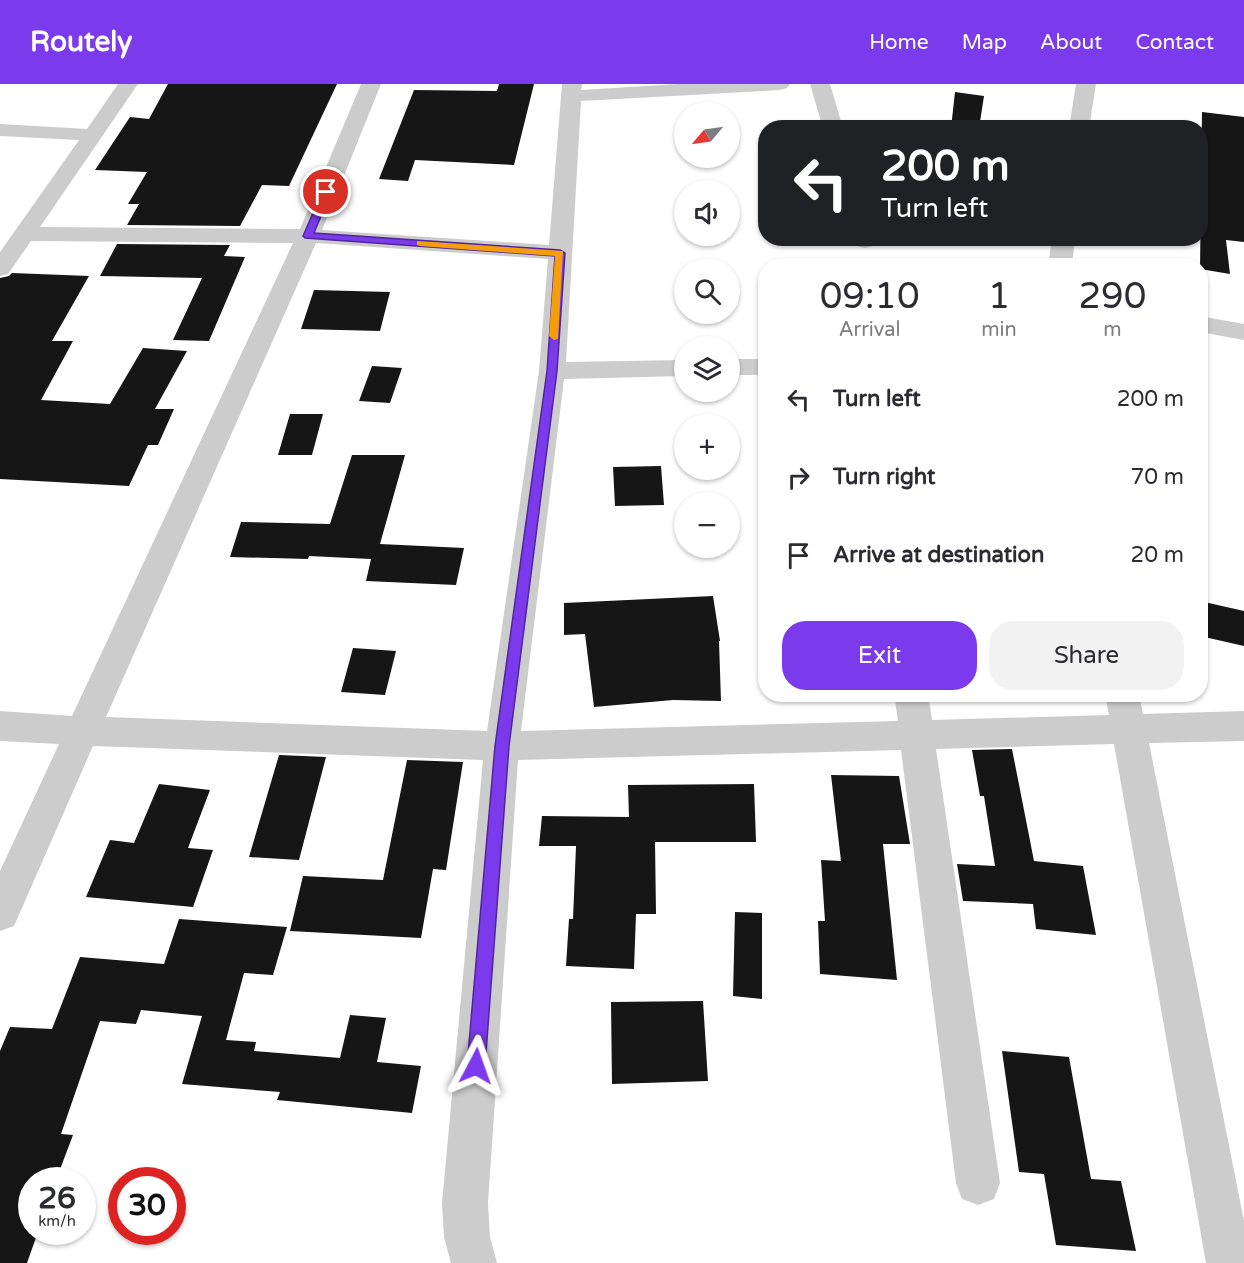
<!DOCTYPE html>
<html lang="en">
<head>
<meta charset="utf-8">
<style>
  :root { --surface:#fff; --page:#f2f2f3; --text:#2b2b33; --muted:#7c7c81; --accent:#7c3aed }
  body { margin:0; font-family:"Varela Round",sans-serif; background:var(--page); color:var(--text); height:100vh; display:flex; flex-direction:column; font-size:22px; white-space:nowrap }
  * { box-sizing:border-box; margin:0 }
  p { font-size:20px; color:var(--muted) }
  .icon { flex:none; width:33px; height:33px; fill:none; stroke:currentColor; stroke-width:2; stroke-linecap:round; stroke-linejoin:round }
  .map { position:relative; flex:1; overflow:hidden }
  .sheet { position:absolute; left:758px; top:174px; width:450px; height:444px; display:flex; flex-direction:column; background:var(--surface); border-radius:24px; box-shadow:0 2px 4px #0004 }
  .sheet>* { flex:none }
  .banner { position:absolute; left:758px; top:36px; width:450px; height:126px; border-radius:24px; box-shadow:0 2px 4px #0004; background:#202124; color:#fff; overflow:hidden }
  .needle { width:39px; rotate:241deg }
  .fabs { position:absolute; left:674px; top:18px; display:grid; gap:12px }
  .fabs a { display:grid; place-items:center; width:66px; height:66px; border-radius:50%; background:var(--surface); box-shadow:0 2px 4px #0004; font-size:30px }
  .speed { position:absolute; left:18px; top:1083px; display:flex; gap:12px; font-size:30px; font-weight:700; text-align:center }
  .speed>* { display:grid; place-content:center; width:78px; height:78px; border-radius:50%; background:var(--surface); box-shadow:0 2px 4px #0004; line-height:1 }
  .speed small { font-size:15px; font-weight:400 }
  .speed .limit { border:9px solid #d22; background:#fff; color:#111 }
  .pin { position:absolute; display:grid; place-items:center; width:51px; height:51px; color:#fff; margin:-26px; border:3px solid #fff; border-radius:50%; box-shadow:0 2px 6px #0007 }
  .me { position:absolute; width:66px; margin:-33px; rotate:4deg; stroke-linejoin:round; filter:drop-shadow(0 0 4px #0008) }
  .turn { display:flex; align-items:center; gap:21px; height:126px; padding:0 24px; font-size:27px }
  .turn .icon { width:78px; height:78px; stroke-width:2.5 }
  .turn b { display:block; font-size:42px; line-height:51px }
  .eta { display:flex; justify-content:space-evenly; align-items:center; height:102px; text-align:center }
  .eta b { font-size:36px; font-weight:600; line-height:42px }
  .primary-button { display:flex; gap:12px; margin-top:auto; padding:12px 24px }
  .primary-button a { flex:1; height:69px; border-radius:24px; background:var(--accent); color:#fff; font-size:24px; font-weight:600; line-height:69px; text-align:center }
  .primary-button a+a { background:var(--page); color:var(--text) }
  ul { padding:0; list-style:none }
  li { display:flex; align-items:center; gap:18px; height:78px; padding:0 24px }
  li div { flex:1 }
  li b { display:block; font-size:22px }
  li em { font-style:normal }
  header { display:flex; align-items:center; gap:36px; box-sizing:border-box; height:84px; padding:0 30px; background:var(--accent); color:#fff }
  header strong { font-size:28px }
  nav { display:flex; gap:33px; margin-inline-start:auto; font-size:21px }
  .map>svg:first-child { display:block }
  .building { fill:#161616 }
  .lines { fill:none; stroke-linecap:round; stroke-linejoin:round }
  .street { fill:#ccc; fill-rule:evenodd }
  .route { fill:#7c3aed; stroke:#51269a; stroke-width:1.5 }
  .slow { fill:#f59e0b }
</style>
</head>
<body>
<header>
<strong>Routely</strong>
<nav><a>Home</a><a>Map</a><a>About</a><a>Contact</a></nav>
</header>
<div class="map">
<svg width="1244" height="1179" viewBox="0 0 1244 1179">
  <rect width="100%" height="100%" fill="#fff"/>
  <!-- building -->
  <path class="building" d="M168 0H337L289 102 262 101 240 142 127 141 139 120H128L147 88 95 86 130 33 149 35Z
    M499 0H534L514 81 415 76 408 97 379 95 414 6 497 7Z
    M955 8 984 12 979 44H951Z
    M1202 28 1244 33V158L1226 156 1230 190 1200 185Z
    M117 160 230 161 224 172 245 173 209 257 173 256 202 194 100 192Z
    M12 189 89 192 52 257H73L41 316 110 320 143 264 187 267 155 325H174L158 361H148L129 402 0 395V194L9 192Z
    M314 206 390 208 380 247 301 245Z
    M372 282 402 284 390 319 359 317Z
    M290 330H323L312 371H278Z
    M352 371H405L380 460 464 464 456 501 366 497 371 475 309 472 308 475 230 473 241 438 330 440Z
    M661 382 664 421 615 422 613 383Z
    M713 512 720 557H719L721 617 673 616 594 623 585 550 564 551V519Z
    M1200 517 1244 527V562L1200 552Z
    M353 564 396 567 385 611 341 608Z
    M1012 665 1034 777 1083 782 1096 851 1036 845 1033 820 963 817 957 780 995 782 984 712H980L972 666Z
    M279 671 326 673 299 776 249 773Z
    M407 676 463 678 446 786 433 785 421 854 290 847 303 792 383 796Z
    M831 691 899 692 910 760H883L897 896 820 890 818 837H825L821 776 841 777Z
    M159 700 210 706 188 764 213 766 193 823 86 813 110 756 134 759Z
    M754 700 756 758H655L656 830H636L634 885 566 882 569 835H573L576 762H539L542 732 629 733 628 701Z
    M735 828 762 829V915L733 912Z
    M179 835 287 843 273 891 244 889 226 956 256 958 254 967 340 974 350 931 386 934 377 978 421 982 412 1029 277 1016 280 1008 182 1000 202 932 141 926 136 940 100 937 61 1050 73 1051 56 1096H32V1148H38L27 1179H0V967L10 943 52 945 80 873 164 880Z
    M703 917 708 997 612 1000 611 918Z
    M1002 967 1069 973 1091 1095 1121 1097 1136 1167 1056 1161 1044 1090 1019 1088Z"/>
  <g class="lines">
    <!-- street -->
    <path class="street" d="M118 0H138L40 143 300 145 361 0H381L322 146 549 161 562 0H582L581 6 678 0H790L787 4 780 6 581 17 566 278 684 276V292L564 295 521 647 898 637 894 610H928L932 636 1109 631 1105 610H1139L1143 630 1244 627V657L1149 659 1244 1137V1179H1206L1114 660 936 665 1000 1099 994 1115 978 1121 962 1115 956 1099 901 666 518 676 488 1119 490 1153 497 1179H451L444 1153 442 1119 483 676 93 662 14 842 0 847V787L59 660 0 657V627L72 632 293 159 31 157 8 190 0 192V168L79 56 0 52V40L87 45ZM316 159 548 175 539 287 487 647 106 633Z
      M810 0H830L843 44H823Z
      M1076 0H1096L1089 44H1069Z
      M853 154H876L877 157 873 162 865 164 857 162Z
      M1052 154H1075L1072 182H1048Z
      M1200 232 1244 240V256L1200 248Z
      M729 275H765V291H729Z"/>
  </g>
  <!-- route -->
  <path class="route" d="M323 106 331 108 314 149 560 166 565 169 557 287 509 662 485 982 482 988 476 990 470 988 467 982 495 662 547 287 555 172 305 154 303 152Z"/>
  <!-- slow -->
  <path class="slow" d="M417 157 563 167 558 255 554 256 549 252 555 172 420 162 417 161Z"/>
</svg>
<div class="fabs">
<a><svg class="needle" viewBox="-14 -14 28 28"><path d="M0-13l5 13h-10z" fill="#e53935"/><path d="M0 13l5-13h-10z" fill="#7c7c81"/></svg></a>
<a><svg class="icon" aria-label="sound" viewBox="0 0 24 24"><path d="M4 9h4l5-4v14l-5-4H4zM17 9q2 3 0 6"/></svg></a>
<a><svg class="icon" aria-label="search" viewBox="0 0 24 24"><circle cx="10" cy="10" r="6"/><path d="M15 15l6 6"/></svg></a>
<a><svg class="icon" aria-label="layers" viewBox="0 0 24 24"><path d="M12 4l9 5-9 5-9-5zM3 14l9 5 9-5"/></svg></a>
<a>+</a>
<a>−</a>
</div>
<div class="speed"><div>26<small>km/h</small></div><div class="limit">30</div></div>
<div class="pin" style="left:326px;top:108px;background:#d93025"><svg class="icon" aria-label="arrive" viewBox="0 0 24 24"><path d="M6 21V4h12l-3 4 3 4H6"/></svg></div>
<svg class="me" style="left:476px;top:982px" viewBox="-20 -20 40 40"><path d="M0-17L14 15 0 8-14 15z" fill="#7c3aed" stroke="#fff" stroke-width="4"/></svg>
<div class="banner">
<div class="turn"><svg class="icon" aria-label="left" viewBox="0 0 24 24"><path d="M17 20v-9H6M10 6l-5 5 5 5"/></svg><div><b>200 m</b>Turn left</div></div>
</div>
<section class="sheet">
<div class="eta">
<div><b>09:10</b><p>Arrival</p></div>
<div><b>1</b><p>min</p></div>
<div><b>290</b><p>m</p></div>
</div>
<ul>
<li><svg class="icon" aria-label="left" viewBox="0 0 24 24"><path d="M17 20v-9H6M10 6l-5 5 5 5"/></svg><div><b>Turn left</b></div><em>200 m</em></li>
<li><svg class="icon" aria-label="right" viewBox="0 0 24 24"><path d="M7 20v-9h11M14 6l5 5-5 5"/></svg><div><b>Turn right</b></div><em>70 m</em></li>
<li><svg class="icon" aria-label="arrive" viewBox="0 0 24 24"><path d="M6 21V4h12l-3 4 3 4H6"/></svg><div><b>Arrive at destination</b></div><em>20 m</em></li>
</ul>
<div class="primary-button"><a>Exit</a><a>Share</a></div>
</section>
</div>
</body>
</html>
